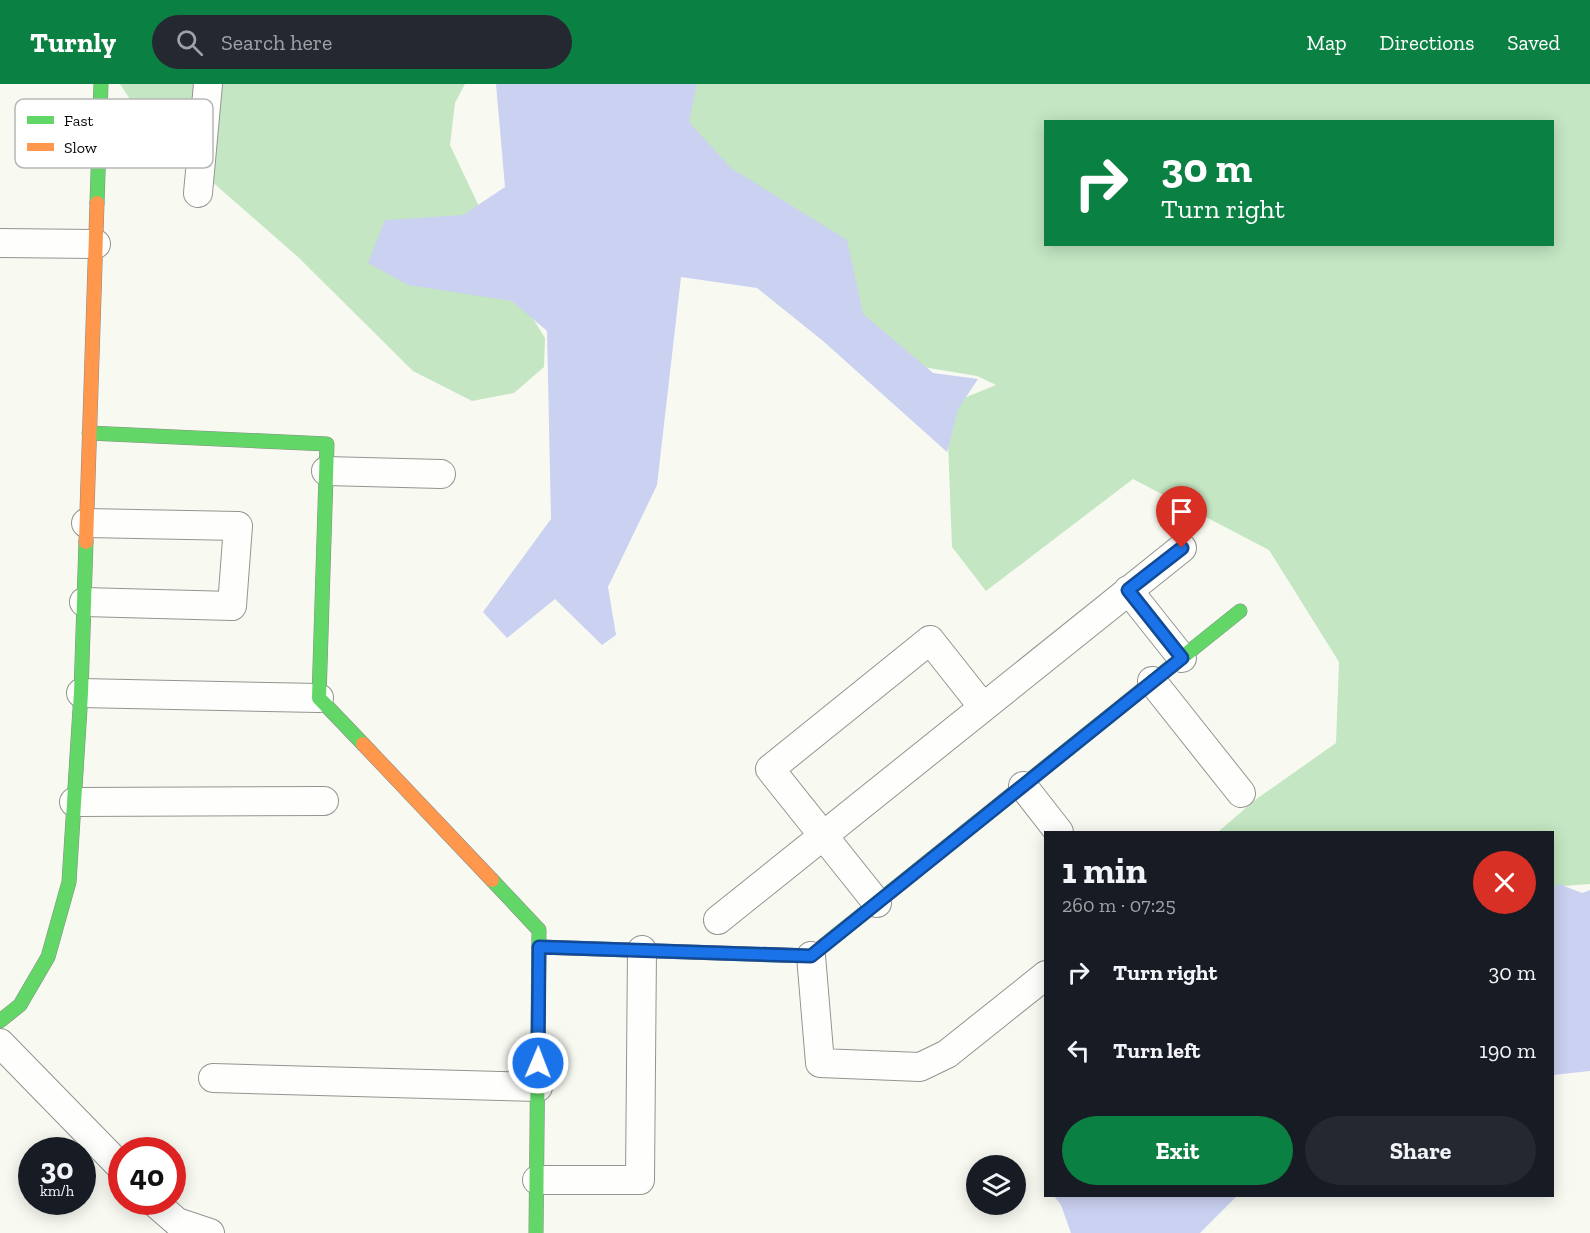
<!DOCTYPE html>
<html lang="en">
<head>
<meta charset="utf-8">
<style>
  :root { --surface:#171b24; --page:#242831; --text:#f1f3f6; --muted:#9ea1a6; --accent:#0b8043 }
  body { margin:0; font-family:"Zilla Slab",serif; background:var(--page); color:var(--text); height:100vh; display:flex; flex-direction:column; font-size:22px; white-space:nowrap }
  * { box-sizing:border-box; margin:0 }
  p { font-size:20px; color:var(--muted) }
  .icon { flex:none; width:33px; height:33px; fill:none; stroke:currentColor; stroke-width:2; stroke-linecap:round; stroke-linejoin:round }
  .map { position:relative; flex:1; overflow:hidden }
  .details { position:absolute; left:1044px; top:747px; width:510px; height:366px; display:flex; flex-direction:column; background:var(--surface); border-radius:0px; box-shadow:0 3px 15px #0003 }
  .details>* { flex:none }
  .guide { position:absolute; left:1044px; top:36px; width:510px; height:126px; border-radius:0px; box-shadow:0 3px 15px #0003; background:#0b8043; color:#fff; overflow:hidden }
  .buttons { position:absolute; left:966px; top:1071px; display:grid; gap:12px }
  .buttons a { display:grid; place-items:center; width:60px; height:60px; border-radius:50%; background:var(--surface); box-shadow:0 3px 15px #0003; font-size:30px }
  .speed { position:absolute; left:18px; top:1053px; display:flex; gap:12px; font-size:30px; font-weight:700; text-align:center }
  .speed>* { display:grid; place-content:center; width:78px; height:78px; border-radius:50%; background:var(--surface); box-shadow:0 3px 15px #0003; line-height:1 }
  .speed small { font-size:15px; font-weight:400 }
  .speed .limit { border:9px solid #d22; background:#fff; color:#111 }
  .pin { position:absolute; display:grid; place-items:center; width:51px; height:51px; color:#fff; margin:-62px -26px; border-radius:50% 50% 50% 0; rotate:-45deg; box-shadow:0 0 6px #0007 }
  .pin .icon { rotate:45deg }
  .me { position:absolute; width:66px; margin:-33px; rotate:1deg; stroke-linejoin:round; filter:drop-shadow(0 0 4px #0008) }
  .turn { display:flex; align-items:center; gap:21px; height:126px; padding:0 18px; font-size:27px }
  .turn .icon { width:78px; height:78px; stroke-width:2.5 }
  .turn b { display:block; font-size:42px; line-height:51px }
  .round { display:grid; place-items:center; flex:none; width:63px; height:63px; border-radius:32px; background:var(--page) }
  .head { display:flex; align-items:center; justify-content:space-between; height:102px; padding:0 18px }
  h1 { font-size:36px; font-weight:700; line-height:45px }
  .button { display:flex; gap:12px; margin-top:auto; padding:12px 18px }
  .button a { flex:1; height:69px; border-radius:36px; background:var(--accent); color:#fff; font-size:24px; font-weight:700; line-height:69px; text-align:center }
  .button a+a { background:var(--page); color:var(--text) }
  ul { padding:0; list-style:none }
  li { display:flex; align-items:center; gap:18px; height:78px; padding:0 18px }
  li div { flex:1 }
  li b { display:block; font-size:22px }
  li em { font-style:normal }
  header { display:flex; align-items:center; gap:36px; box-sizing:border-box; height:84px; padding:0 30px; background:var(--accent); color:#fff }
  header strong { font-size:28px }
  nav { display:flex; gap:33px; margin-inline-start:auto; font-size:21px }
  .search { width:420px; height:54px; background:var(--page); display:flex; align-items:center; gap:15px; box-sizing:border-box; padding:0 21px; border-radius:33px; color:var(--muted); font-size:22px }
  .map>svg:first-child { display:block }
  .forest { fill:#c4e6c2; fill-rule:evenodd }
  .water { fill:#cad1f1 }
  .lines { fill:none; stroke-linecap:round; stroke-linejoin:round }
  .street-casing { stroke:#939490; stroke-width:30 }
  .fast-casing { stroke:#898a87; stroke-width:15 }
  .slow-casing { stroke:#898a87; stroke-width:15 }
  .street { stroke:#fefefd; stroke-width:28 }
  .fast { stroke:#63d668; stroke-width:14 }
  .slow { stroke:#ff974d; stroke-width:14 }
  .route-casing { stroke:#114b97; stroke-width:15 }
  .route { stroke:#1a73e8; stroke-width:10 }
  .key { fill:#fff; stroke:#b6b6b6; stroke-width:1.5 }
  .key-label { font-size:16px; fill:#0d0d0d }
</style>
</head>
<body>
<header>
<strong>Turnly</strong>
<div class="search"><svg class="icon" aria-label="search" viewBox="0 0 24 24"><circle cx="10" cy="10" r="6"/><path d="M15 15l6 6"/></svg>Search here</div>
<nav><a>Map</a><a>Directions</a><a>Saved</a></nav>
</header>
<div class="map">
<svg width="1590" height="1149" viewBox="0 0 1590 1149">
  <rect width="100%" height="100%" fill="#f8faf2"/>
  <!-- forest -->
  <path class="forest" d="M120 0H465L455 19 450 61 529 228 545 254 544 283 514 309 472 317 413 287 298 173 146 40Z
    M686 0H1590V800L1563 802 1553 810 1552 748H1218L1255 716 1336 659 1339 578 1269 466 1133 395 986 507 952 463 948 359 954 318 996 301 977 292 923 283 875 249 702 63 685 30ZM1046 38H1552V160H1046Z"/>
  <!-- water -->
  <path class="water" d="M496 0H697L689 38 731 84 847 156 863 230 933 289 978 295 958 325 947 368 823 257 757 204 681 193 657 401 608 503 616 551 602 561 555 515 507 554 483 528 551 435 547 247 512 217 408 201 368 179 385 136 463 131 505 103Z
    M1559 800 1582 809 1590 806V987L1553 991 1552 805Z
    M1054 1112H1237L1200 1149H1071L1061 1121Z"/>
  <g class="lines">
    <!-- street casing -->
    <g class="street-casing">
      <path id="street" d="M198 109 208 0
        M0 159 96 160
        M326 387 441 390
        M1128 506 1182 574
        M84 518 232 522 238 442 86 439
        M1152 597 1241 709
        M81 609 319 614
        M1023 702 1059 748
        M74 718 324 717
        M877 819 770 685 930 556 983 623
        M718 836 1182 464
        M811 872 820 979 920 983 947 970 1046 891
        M0 959 122 1084
        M213 994 538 1003
        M537 1096H640L642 866
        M154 1118 177 1138 210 1149"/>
    </g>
    <!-- fast casing -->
    <g class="fast-casing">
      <path id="fast" d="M97 119 101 0
        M89 349 327 360 319 614 363 660
        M492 796 539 846 536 1149
        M824 861 1240 527
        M0 937 20 921 48 873 69 798 81 609 86 458"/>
    </g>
    <!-- slow casing -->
    <g class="slow-casing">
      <path id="slow" d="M86 458 97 119
        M363 660 492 796
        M539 863 811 872 824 861"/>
    </g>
    <!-- street -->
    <use href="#street" class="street"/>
    <!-- fast -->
    <use href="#fast" class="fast"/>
    <!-- slow -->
    <use href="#slow" class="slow"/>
  </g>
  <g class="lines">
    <!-- route casing -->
    <g class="route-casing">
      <path id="route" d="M538 979 539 863 811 872 1182 574 1128 506 1182 464"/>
    </g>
    <!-- route -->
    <use href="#route" class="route"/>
  </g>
  <!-- legend -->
  <rect x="15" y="15" width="198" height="69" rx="9" class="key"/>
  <rect x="27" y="32" width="27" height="8" fill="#63d668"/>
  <rect x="27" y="59" width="27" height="8" fill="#ff974d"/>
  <g class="key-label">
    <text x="64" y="42">Fast</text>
    <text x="64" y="69">Slow</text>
  </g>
</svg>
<div class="buttons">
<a><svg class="icon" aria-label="layers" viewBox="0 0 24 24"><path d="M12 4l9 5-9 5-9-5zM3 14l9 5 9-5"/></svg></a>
</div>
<div class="speed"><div>30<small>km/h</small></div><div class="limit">40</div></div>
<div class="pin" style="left:1182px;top:464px;background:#d93025"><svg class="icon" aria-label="arrive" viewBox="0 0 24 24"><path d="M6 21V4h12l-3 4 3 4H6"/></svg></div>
<svg class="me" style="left:538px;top:979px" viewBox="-20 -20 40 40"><circle r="17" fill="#1a73e8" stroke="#fff" stroke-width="3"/><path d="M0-11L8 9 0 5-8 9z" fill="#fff"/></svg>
<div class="guide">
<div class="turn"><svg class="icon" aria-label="right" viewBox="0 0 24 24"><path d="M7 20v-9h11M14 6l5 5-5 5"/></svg><div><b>30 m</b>Turn right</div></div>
</div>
<section class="details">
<div class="head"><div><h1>1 min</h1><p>260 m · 07:25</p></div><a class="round" style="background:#d93025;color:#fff"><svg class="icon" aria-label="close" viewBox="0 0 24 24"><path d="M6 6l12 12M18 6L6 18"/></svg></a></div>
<ul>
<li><svg class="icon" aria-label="right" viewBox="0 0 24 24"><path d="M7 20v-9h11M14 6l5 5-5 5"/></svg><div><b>Turn right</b></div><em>30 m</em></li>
<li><svg class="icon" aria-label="left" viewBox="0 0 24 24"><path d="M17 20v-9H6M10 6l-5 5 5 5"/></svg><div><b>Turn left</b></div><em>190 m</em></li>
</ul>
<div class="button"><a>Exit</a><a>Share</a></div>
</section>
</div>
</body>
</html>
